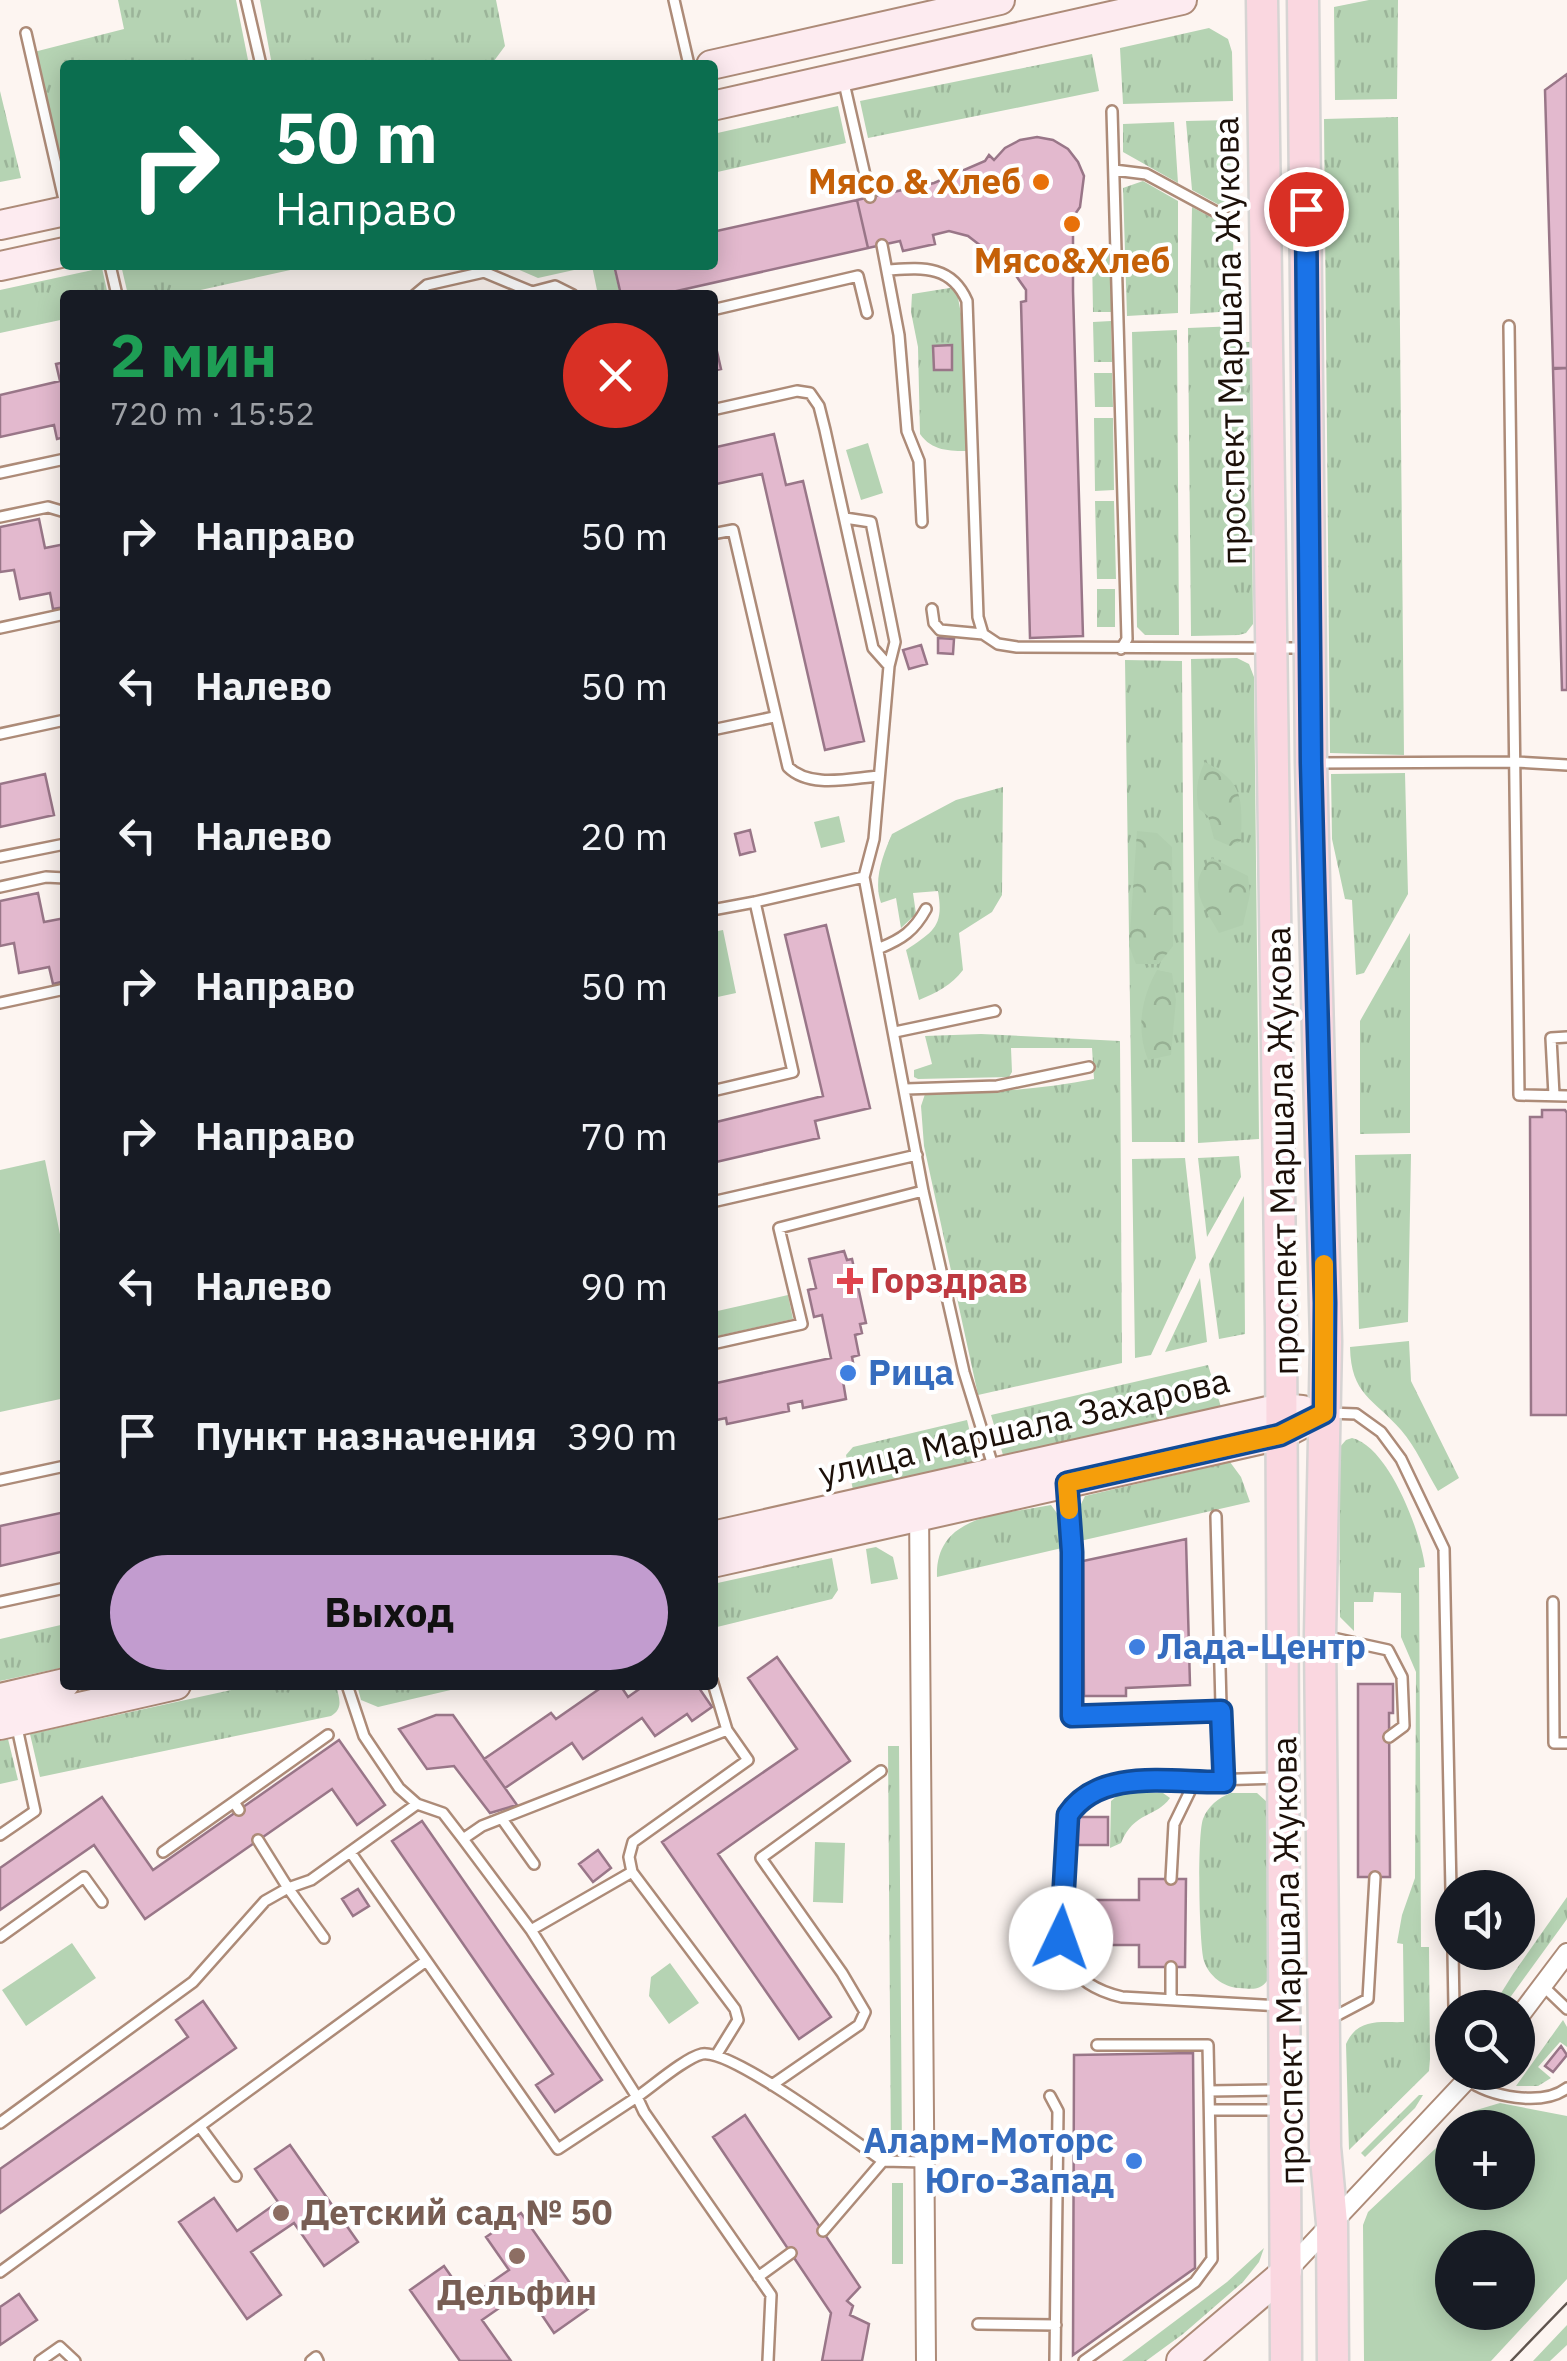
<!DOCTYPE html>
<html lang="ru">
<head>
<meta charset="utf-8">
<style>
  :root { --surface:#171b24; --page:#20242c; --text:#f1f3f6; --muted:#9ea1a6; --accent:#c29ccf }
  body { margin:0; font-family:"IBM Plex Sans",sans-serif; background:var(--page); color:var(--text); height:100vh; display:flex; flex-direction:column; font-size:38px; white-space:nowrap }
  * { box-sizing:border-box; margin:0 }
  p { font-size:32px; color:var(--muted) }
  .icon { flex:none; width:55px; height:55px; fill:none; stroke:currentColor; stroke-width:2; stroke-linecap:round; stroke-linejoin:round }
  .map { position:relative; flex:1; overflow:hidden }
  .drawer { position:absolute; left:60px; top:290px; width:658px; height:1400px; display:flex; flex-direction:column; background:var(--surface); border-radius:10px; box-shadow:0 5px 25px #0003 }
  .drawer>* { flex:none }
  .guide { position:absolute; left:60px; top:60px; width:658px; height:210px; border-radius:10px; box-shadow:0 5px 25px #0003; background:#0b6e4f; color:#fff; overflow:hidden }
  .tools { position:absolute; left:1435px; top:1870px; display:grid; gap:20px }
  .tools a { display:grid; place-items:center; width:100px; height:100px; border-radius:50%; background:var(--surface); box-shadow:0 5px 25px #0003; font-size:50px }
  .pin { position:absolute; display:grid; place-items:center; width:85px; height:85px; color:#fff; margin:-42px; border:5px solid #fff; border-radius:50%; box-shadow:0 2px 10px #0007 }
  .me { position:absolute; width:110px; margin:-55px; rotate:3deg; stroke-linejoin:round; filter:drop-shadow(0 0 8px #0008) }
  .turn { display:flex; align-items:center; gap:35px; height:210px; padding:0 50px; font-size:45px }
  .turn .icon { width:130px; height:130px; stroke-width:2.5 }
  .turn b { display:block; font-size:70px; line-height:85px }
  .round { display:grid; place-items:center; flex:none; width:105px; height:105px; border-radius:52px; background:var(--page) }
  .headline { display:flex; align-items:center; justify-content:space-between; height:170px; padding:0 50px }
  h1 { font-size:60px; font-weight:700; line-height:75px; color:#1e9e55 }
  .cta { display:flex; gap:20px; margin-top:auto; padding:20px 50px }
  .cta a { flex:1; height:115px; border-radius:60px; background:var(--accent); color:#111; font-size:40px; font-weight:700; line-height:115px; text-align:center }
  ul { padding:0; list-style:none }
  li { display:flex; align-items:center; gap:30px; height:150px; padding:0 50px }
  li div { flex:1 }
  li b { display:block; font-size:38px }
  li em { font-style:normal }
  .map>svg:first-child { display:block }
  .grass { fill:url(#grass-tufts) }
  .forest { fill:url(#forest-crowns) }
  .park { fill:#b5d3b3; fill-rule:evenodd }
  .building { fill:#e3b9ce; stroke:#997688; stroke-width:2.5 }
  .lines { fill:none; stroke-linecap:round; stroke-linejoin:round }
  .lane-casing { stroke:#ad8b78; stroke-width:14 }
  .street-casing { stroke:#ad8b78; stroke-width:22 }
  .secondary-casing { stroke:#ad8b78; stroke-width:32 }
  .primary-casing { stroke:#d6d4d3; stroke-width:35 }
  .lane { stroke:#fff; stroke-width:9 }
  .street { stroke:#fff; stroke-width:18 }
  .secondary { stroke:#fdebf0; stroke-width:28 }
  .primary { stroke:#fad7e0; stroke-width:30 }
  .tram { stroke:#60554f; stroke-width:2.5 }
  .route-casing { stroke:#114b97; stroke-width:25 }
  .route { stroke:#1a73e8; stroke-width:18 }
  .slow { stroke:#f59e0b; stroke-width:18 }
  .food-dot { fill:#e8710a; stroke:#fff; stroke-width:4 }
  .health-dot { fill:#e0444e; stroke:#fff; stroke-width:4 }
  .shop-dot { fill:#3f7fe0; stroke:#fff; stroke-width:4 }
  .education-dot { fill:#8d6e63; stroke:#fff; stroke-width:4 }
  .labels { text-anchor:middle; stroke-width:8; stroke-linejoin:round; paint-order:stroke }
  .food-label { font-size:35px; font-weight:bold; fill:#c56008; stroke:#fff; text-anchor:end }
  .street-label { font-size:35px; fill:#1c1009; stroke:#fff }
  .health-label { font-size:35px; font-weight:bold; fill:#be3a42; stroke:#fff; text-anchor:start }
  .shop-label { font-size:35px; font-weight:bold; fill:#366cbe; stroke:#fff; text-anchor:start }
  .education-label { font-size:35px; font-weight:bold; fill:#785e54; stroke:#fff; text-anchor:start }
</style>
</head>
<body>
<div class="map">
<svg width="1567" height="2361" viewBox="0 0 1567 2361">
  <defs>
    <pattern id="grass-tufts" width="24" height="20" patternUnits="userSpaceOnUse" patternTransform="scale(2.5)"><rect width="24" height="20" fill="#b5d3b3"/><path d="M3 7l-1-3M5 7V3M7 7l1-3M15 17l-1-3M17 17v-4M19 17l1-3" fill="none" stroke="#9bb499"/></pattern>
    <pattern id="forest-crowns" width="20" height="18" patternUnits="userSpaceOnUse" patternTransform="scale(2.5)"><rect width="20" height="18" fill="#b0ceae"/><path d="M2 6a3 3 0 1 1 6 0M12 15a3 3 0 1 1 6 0" fill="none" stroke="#97b094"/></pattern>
  </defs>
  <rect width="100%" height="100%" fill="#fdf5f1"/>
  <!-- grass -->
  <path class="grass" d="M118 0H236L249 65H65V158L53 156 30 53 124 29Z
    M260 0H496L505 46 491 65H272Z
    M1369 0H1398L1397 99 1335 100 1334 7Z
    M1209 28 1228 39 1232 52 1233 101 1123 104 1120 48Z
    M1092 54 1099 91 868 138 860 101Z
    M0 91 21 178 0 182Z
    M838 106 846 143 713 173V134Z
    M1398 117 1404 755 1330 753 1324 119Z
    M1231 120 1230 211 1192 190 1186 121Z
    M1174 122 1178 183 1123 152V124Z
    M1143 181 1178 201V313L1127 316 1123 188Z
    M1192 207 1233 229 1234 311 1190 314Z
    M1110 254 1112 312H1093L1092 255Z
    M121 265H313L178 295H128Z
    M508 265H613L620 295H598L592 266 538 278Z
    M102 268 108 295H65V319L0 333V290Z
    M956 287 967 346 969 451C949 451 932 451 920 434L918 347 911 312 912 294Z
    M1111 321 1112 362H1094L1093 322Z
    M1238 326 1239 342H1250L1253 624 1246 633 1239 635 1191 636 1188 328Z
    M1177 330 1179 635H1145L1137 627 1132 332Z
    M1094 373H1112L1113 407H1095Z
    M1113 418 1114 490 1095 491 1094 418Z
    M1095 501H1114L1116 579H1097Z
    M1097 589H1115V627H1097Z
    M1237 658 1249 664 1254 677 1259 1139 1198 1143 1191 659Z
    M1125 660 1182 661 1185 1142H1132Z
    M1405 773 1408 894 1364 973 1356 975 1352 900 1345 899 1332 839 1331 774Z
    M1003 787 1002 895 992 912 959 933 963 970C952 985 936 993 919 1000L906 950C934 931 944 926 938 891L913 893 916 914 901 928 896 898 881 903C873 880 883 855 892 834L956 800Z
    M1410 933V1133L1360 1134V1021Z
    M981 1034 1120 1041 1122 1363 978 1395 924 1146 921 1106 925 1094C982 1093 1038 1090 1094 1079L1092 1048H1011L1012 1072 1009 1077 918 1079 914 1077V1070L932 1064 925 1036Z
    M1411 1154 1408 1322 1359 1329 1355 1155Z
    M1239 1156 1241 1177 1207 1237 1198 1158Z
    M1185 1158 1196 1258 1151 1355 1135 1358 1132 1159Z
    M1244 1196 1245 1334 1219 1339 1209 1264Z
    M1200 1278 1207 1342 1165 1352Z
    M1409 1341 1411 1381 1459 1478 1438 1491C1426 1471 1416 1447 1401 1430 1373 1398 1351 1395 1350 1347Z
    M1208 1365 1221 1407 1003 1455 991 1415Z
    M967 1420 977 1462 853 1490 846 1455 853 1447Z
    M1352 1438C1389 1447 1421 1532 1425 1567L1419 1568 1421 1947H1429L1430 2059 1429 2071 1349 2150 1346 2044C1358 2017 1381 2023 1404 2022L1403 1944 1397 1943 1402 1915 1415 1878 1416 1672 1401 1637V1593L1374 1592 1373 1602H1354V1631L1340 1617 1339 1448 1346 1440Z
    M1230 1462 1241 1477 1250 1502 1080 1541 1078 1510 1085 1496Z
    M1051 1505 1059 1516 1062 1548 937 1577C935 1513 1003 1515 1051 1505Z
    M876 1547 893 1557 898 1579 871 1584 866 1549Z
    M832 1558 838 1590 832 1599 713 1628V1584Z
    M65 1624V1667L0 1681V1639Z
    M254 1685H336C339 1698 344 1708 331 1716L40 1777 30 1734Z
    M357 1685H472L378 1707 361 1700Z
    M8 1739 18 1780 0 1784V1741Z
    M888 1746H899L902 2155H891Z
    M1122 1792 1163 1793 1170 1798C1156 1818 1134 1811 1121 1843L1110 1848 1111 1801Z
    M1231 1793H1257L1267 1802V1981C1259 1991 1252 1989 1239 1988 1223 1987 1209 1976 1204 1961 1199 1945 1197 1835 1203 1819 1208 1806 1218 1798 1231 1793Z
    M1567 1897V1919L1509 1999 1498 2005V1998L1513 1974Z
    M1563 2020 1567 2027V2047L1560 2042 1538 2067 1551 2078 1538 2086H1516Z
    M1419 2095H1423L1415 2108 1365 2157 1361 2153Z
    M892 2183H903V2264H892Z
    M1264 2248 1259 2262 1243 2282 1183 2334 1146 2361H1122L1227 2282Z
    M1567 2325V2345L1550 2361H1533Z"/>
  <!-- forest -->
  <path class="forest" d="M1205 762C1245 783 1242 800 1241 841L1230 846 1214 839 1208 816 1199 809C1195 792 1197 778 1205 762Z
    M1137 831 1157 833 1172 847 1173 946 1159 964H1136L1129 946Z
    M1212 858 1248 876 1250 894 1243 925 1219 933C1204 906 1184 885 1212 858Z
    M1157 970 1172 973 1176 1000 1171 1055 1148 1060C1136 1030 1141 998 1157 970Z"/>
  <!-- park -->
  <path class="park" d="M868 443 883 493 861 500 846 450Z
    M839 816 845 842 821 848 814 822Z
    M723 930 736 993 713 998V932Z
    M45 1160 65 1259V1398L0 1412V1170Z
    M788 1295 793 1319 713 1337V1312Z
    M815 1842 845 1843 843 1903 813 1902Z
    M72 1943 96 1978 26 2026 2 1990Z
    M670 1963 699 2003 669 2024 649 1996 651 1977Z
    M1500 2103 1567 2116V2279L1491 2361H1364L1363 2225 1368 2212 1452 2133V2192H1518V2128L1458 2127 1473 2111ZM1452 2248H1518V2312H1452Z"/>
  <!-- building -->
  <path class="building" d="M1567 74V368H1553L1545 90Z
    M1037 137 1053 140 1068 149 1078 162 1084 176 1080 207 1071 220 1076 224 1073 228V291L1083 636 1030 638 1021 302 1026 301V290L1012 270 968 236 949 231 933 235 935 244 903 251 900 241 868 248 857 200 934 183 985 161 989 155 994 160 1005 148 1020 140Z
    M857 200 868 248 659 295H621L614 265H712V232Z
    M952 345V370H934L933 346Z
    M716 347 721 369 712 371V348Z
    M65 362V437L57 439 54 425 0 437V395L60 381 56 364Z
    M1567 368V690H1562L1553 369Z
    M774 434 786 485 803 481 864 741 825 750 762 474 712 485V448Z
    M39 519 45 548 65 544V607L53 609 50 593 20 599 14 570 0 572V527Z
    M938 638 954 639 953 654 938 653Z
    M921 645 927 664 909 669 903 650Z
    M45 774 54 815 0 827V784Z
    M750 830 755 851 740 855 735 834Z
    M38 893 44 922 65 918V981L53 984 49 967 19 973 14 943 0 946V901Z
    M826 925 870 1108 815 1121 819 1138 712 1163V1123L823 1096 785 935Z
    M1542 1110H1565L1567 1113V1415H1531L1530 1117H1542Z
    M844 1251 847 1260 852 1259 866 1323 860 1324 862 1333 855 1335 859 1355 852 1357 856 1378 843 1381 846 1399 803 1408 802 1401 788 1404 789 1411 727 1424 726 1418 712 1421V1384L831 1358 822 1315 814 1317 808 1290 816 1288 809 1259Z
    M65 1512V1551L0 1566V1526Z
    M1186 1539 1190 1685 1126 1688V1696H1084L1083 1561Z
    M777 1657 850 1761 718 1854 831 2017 799 2039 662 1842 797 1749 748 1678Z
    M1358 1684H1393V1713H1389L1390 1877H1358Z
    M605 1685H620L628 1697 645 1685H697L712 1707 692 1721 687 1714 655 1736 642 1718 583 1759 572 1743 505 1788 484 1759 551 1713 556 1719Z
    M436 1715H453L517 1805 490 1813 454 1766 427 1769 399 1729Z
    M339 1740 385 1805 357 1825 332 1789 145 1919 94 1845 0 1910V1868L102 1797 153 1870Z
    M1078 1817H1108V1845H1078Z
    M422 1821 602 2080 555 2112 536 2085 553 2074 392 1841Z
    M598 1850 611 1868 593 1882 579 1864Z
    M1139 1879H1186L1185 1967H1139V1945H1095L1096 1900H1139Z
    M358 1889 369 1906 353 1916 342 1899Z
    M203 2001 236 2048 0 2213V2169L188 2037 176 2020Z
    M1561 2046 1567 2055 1553 2072 1545 2066Z
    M1193 2053 1195 2268 1073 2355 1074 2055Z
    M745 2115 860 2287 847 2301 853 2306 850 2315 869 2324 862 2361H822L831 2313 713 2137Z
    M290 2145 358 2242 324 2266 294 2223 251 2252 281 2295 247 2319 179 2222 214 2198 237 2231 278 2202 255 2169Z
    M521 2213 588 2309 554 2333 525 2290 482 2320 511 2361H460L410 2290 444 2266 467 2299 509 2270 486 2237Z
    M19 2294 37 2320 0 2345V2307Z"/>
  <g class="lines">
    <!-- lane casing -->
    <g class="lane-casing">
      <path id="lane" d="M246 0 261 65
        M674 0 689 65
        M26 33 65 204
        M844 83 870 197
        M1112 111 1127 639 1121 649
        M1114 170 1146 174 1231 220
        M882 245 899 335 907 431 919 461 922 522
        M110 265 117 295
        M478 265 484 272 532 292V295
        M887 270C921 268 951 264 967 301L978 617 983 634 998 644 1017 647 1302 648
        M532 292 555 286 573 295
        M415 295 427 285 484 272
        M712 310 858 276 867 313
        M1509 326 1519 1095 1567 1096
        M712 410 797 391 810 393 819 406 825 430 873 648 889 666 874 839 864 877 923 1191 964 1372 994 1469
        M0 473 65 459
        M0 517 48 507 65 512
        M845 518 871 522 895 642 889 666
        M712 534 733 530 788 767C810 789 851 778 879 776
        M932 609 934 623 940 630 983 634
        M0 628 65 614
        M712 730 774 717
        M0 734 65 720
        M1318 763 1516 762 1567 765
        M0 857 65 844
        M0 887 46 877 65 878
        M712 910 755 902
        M880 948C902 939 914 931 926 909
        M0 1003 65 989
        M895 1032 995 1011
        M906 1089 997 1086 1089 1067
        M712 1091 793 1072 755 902 864 877
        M1554 1095 1551 1038 1567 1037
        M712 1202 917 1155
        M712 1344 802 1324 779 1228 923 1191
        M1329 1413 1356 1414 1381 1432 1401 1459 1444 1549 1452 1940
        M0 1480 65 1466
        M1067 1485 1072 1552V1715L1221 1711
        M1216 1516 1223 1781
        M0 1602 65 1588
        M1553 1602 1554 1743H1567
        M1324 1636 1388 1650 1402 1677 1404 1726 1389 1737
        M347 1685 364 1736 399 1788 417 1804 443 1813 463 1839 531 1930 637 2097C653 2086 685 2058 702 2054 731 2048 854 2141 883 2161
        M1276 1778 1117 1783C1094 1789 1081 1796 1067 1815 1066 1842 1065 1868 1063 1895 1060 1948 1062 1983 1122 1997L1281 2006
        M234 1802 328 1735
        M502 1819 534 1864
        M0 1835 35 1811 16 1723
        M463 1839 482 1826 727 1730 712 1680
        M163 1852 234 1802 239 1810
        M351 1853 558 2149 637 2097 644 2112 771 2295 768 2361
        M1171 1879 1174 1824 1194 1783
        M531 1930 632 1872
        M0 1937 84 1877 102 1902
        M324 1938 288 1888 311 1880 417 1804
        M1453 1952 1454 2008
        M1543 1986 1567 2009
        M1171 1999V1967
        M1330 2019 1368 1999 1375 1877
        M1097 2045H1208L1209 2091 1279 2090
        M717 2054 738 2020 735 2009 632 1872 629 1857 633 1842 748 1760 727 1730
        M1466 2079C1490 2097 1542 2107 1567 2088
        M772 2085 859 2025 865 2012 842 1973 761 1858 881 1771
        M1050 2096 1058 2111 1055 2361
        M1210 2110H1282
        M0 2123 193 1982 265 1901 288 1888 258 1840
        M200 2127 236 2176
        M823 2231 883 2161 925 2162
        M0 2272 426 1961
        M758 2277 791 2253
        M978 2324 1056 2325
        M40 2361 60 2347 75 2361
        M311 2361 316 2357 318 2361
        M1084 2361 1195 2282 1212 2259 1209 2091"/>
    </g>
    <!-- street casing -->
    <g class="street-casing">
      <path id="street" d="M919 1507 926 2361
        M1518 2018 1567 1953
        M1287 2271 1474 2072"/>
    </g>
    <!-- secondary casing -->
    <g class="secondary-casing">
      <path id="secondary" d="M711 65 1000 0
        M712 106 1182 0
        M0 225 65 211
        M0 266 65 252
        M712 1536 1281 1408 1302 1410
        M712 1563 1281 1435 1323 1413
        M0 1698 65 1683
        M0 1725 176 1685
        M1181 2361 1287 2271"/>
    </g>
    <!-- primary casing -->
    <g class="primary-casing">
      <path id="primary" d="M1262 0 1281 1326 1286 2361
        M1303 0 1311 763 1326 1342 1320 1635 1325 2147 1332 2223 1333 2361"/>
    </g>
    <!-- lane -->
    <use href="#lane" class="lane"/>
    <!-- street -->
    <use href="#street" class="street"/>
    <!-- secondary -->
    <use href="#secondary" class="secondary"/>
    <!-- primary -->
    <use href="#primary" class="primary"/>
    <!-- tram -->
    <path class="tram" d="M1511 2361 1567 2303"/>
  </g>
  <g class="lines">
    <!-- route casing -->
    <g class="route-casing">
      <path id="route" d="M1061 1938 1068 1815C1100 1767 1172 1783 1224 1782L1221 1711 1072 1716V1552L1067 1483 1280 1435 1324 1413 1325 1303 1311 763 1306 209"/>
    </g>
    <!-- route -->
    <use href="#route" class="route"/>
    <!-- slow -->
    <path class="slow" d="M1069 1510 1067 1483 1280 1435 1324 1413V1264"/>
  </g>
  <!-- markers -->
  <g class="food-dot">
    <circle cx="1041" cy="182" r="10"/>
    <circle cx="1072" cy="224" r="10"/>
  </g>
  <path class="health-dot" d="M845 1266h10v10h10v10h-10v10h-10v-10h-10v-10h10z"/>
  <g class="shop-dot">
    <circle cx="848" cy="1373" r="10"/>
    <circle cx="1137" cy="1647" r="10"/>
    <circle cx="1134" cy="2161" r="10"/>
  </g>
  <g class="education-dot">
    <circle cx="281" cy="2213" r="10"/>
    <circle cx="517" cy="2256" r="10"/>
  </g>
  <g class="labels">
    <!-- food labels -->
    <g class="food-label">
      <text x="1021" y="194">Мясо &amp; Хлеб</text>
      <text x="1072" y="273" text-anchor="middle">Мясо&amp;Хлеб</text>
    </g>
    <!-- street labels -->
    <g class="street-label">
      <text transform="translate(1230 341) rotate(-91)" y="12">проспект Маршала Жукова</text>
      <text transform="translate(1282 1151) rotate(-91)" y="12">проспект Маршала Жукова</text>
      <text transform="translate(1024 1427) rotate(-13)" y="12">улица Маршала Захарова</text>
      <text transform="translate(1288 1961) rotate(-91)" y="12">проспект Маршала Жукова</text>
    </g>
    <!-- health labels -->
    <g class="health-label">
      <text x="870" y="1293">Горздрав</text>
    </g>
    <!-- shop labels -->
    <g class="shop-label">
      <text x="868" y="1385">Рица</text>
      <text x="1157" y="1659">Лада-Центр</text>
      <text x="1114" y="2153" text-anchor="end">Аларм-Моторс<tspan x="1114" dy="40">Юго-Запад</tspan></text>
    </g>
    <!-- education labels -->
    <g class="education-label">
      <text x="301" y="2225">Детский сад № 50</text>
      <text x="517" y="2305" text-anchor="middle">Дельфин</text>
    </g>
  </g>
</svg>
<div class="tools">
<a><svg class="icon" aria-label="sound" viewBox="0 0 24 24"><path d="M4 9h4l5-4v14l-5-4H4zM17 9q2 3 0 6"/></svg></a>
<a><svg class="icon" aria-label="search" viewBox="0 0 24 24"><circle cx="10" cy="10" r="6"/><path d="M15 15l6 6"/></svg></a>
<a>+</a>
<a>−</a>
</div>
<div class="pin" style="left:1306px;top:209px;background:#d93025"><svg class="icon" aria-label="arrive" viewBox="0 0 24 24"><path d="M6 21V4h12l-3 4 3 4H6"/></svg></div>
<svg class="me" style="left:1061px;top:1938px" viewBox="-20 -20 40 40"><circle r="19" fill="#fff"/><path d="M0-13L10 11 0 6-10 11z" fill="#1a73e8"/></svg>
<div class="guide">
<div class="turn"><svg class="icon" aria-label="right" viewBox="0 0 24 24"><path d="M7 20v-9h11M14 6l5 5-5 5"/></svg><div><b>50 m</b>Направо</div></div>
</div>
<section class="drawer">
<div class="headline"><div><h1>2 мин</h1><p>720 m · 15:52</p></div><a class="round" style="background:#d93025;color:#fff"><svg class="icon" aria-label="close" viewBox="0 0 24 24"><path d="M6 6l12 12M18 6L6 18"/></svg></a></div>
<ul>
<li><svg class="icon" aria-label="right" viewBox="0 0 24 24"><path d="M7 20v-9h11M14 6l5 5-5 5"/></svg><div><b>Направо</b></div><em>50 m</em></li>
<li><svg class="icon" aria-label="left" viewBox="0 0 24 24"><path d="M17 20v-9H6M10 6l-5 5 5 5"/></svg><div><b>Налево</b></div><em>50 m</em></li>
<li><svg class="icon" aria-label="left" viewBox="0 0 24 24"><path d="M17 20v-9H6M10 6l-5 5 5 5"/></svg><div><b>Налево</b></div><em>20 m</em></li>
<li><svg class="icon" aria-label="right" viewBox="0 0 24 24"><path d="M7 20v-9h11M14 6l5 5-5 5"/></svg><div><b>Направо</b></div><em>50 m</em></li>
<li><svg class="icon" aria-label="right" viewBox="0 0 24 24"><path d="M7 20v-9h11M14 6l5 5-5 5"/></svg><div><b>Направо</b></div><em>70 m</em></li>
<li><svg class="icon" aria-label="left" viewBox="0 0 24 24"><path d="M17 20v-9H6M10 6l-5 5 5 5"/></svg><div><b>Налево</b></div><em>90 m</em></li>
<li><svg class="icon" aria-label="arrive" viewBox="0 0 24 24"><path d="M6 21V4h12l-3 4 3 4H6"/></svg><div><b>Пункт назначения</b></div><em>390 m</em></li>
</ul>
<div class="cta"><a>Выход</a></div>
</section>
</div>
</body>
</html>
